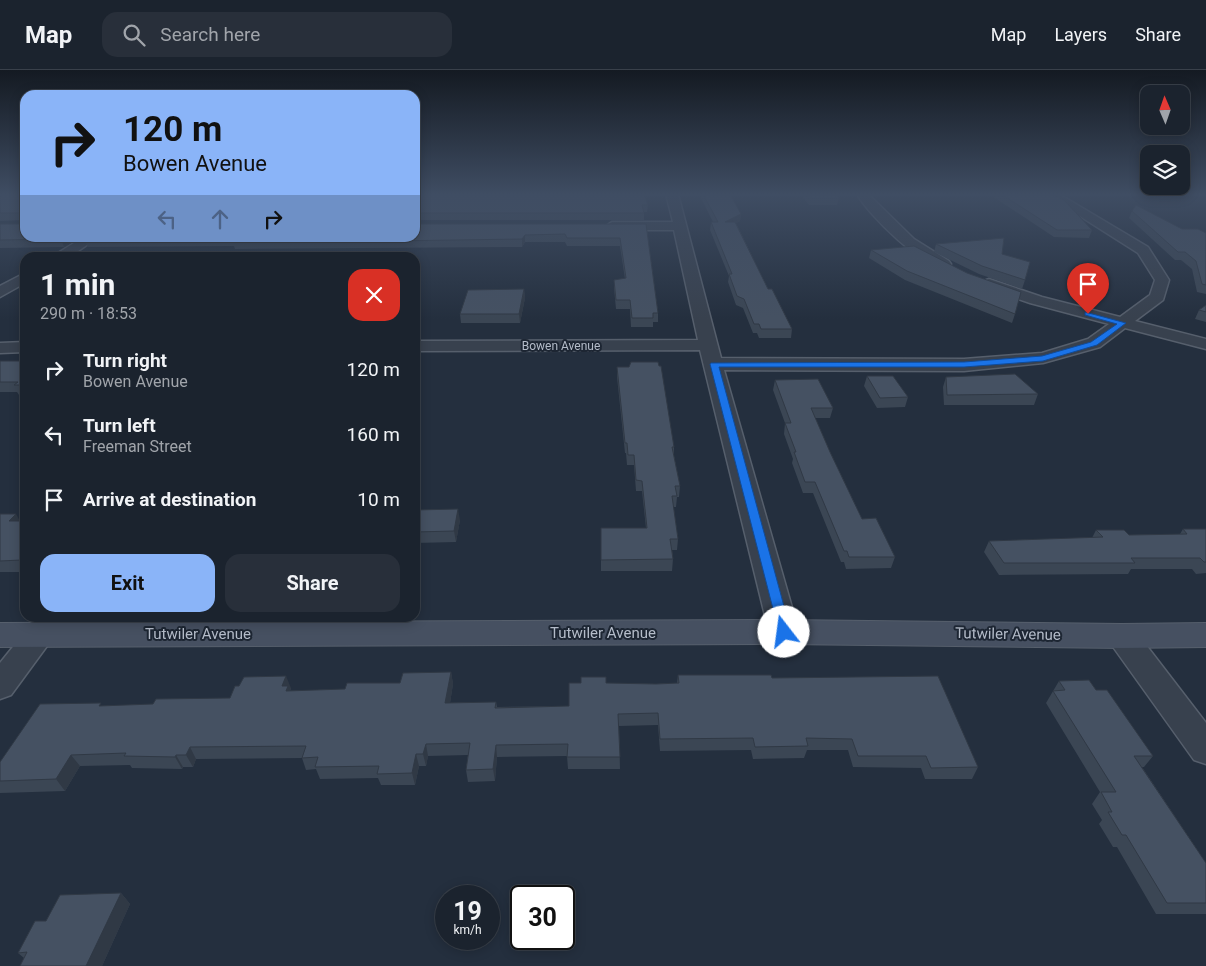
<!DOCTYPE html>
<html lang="en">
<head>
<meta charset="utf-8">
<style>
  :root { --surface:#1b232e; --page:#282f3a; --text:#f1f3f6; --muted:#a0a4aa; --line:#39404a; --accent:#8ab4f8 }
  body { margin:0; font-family:Roboto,sans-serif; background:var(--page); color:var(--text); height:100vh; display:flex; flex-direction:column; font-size:19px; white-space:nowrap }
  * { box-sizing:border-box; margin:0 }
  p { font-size:16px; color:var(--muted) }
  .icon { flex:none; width:28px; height:28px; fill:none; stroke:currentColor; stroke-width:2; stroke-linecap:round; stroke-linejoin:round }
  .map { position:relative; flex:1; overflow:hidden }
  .sheet { position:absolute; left:20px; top:182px; width:400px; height:370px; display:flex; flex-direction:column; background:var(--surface); border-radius:15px; box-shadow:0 2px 12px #0003,0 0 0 1px var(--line) }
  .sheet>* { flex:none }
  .hud { position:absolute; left:20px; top:20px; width:400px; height:152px; border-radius:15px; box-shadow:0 2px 12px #0003,0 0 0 1px var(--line); background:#8ab4f8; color:#111; overflow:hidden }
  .needle { width:32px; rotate:358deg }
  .controls { position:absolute; left:1140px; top:15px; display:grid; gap:10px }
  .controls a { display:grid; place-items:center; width:50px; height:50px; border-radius:10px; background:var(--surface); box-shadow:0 2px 12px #0003,0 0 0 1px var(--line); font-size:25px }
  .speed { position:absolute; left:435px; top:815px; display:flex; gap:10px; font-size:25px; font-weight:700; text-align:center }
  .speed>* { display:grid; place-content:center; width:65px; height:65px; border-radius:50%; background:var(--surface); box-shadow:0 2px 12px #0003,0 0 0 1px var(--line); line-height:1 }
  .speed small { font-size:12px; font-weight:400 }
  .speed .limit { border:2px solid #111; border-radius:8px; background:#fff; color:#111 }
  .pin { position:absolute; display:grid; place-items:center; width:42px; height:42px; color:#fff; margin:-51px -21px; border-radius:50% 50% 50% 0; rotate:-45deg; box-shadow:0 0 5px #0007 }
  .pin .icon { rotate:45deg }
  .me { position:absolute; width:55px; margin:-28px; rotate:345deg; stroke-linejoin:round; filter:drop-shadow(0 0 4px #0008) }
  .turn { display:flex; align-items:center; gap:18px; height:105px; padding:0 20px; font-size:22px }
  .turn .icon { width:65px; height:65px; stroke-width:2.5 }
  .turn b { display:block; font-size:35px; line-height:42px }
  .lanes { display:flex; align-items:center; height:48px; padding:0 20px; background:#0003; justify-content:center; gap:25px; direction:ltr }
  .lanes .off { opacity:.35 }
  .round { display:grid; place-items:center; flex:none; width:52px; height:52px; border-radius:15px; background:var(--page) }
  .overview { display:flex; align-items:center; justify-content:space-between; height:85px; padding:0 20px }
  h1 { font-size:30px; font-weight:700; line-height:38px }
  .button { display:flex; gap:10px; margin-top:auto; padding:10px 20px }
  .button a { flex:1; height:58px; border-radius:15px; background:var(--accent); color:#111; font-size:20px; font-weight:700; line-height:58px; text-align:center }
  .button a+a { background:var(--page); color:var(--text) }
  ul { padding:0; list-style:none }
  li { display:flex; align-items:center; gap:15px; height:65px; padding:0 20px }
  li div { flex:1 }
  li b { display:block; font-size:19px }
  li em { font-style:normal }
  header { display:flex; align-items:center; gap:30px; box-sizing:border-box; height:70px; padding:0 25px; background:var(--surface); border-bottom:1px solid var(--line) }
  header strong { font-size:24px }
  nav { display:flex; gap:28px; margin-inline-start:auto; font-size:18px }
  .search { width:350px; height:45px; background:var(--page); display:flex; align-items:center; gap:12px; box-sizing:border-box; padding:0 18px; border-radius:15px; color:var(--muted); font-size:19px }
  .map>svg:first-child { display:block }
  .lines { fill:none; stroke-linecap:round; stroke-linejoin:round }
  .street-casing { stroke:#565f6c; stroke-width:3 }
  .secondary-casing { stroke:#565f6c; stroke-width:2 }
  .street { fill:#38414e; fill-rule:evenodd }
  .secondary { fill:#465061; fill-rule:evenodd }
  .wall { fill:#3b4654 }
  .shaded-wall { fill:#303945 }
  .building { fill:#455162; stroke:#303945 }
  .route { fill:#1a73e8; stroke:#114b97 }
  .labels { text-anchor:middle; stroke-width:4; stroke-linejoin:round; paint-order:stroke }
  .far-street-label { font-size:12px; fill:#b4bcc9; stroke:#1d2633 }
  .street-label { font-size:15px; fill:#b4bcc9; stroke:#1d2633 }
</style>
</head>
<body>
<header>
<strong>Map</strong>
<div class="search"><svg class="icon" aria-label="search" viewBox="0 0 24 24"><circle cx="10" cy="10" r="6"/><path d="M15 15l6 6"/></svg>Search here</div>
<nav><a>Map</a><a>Layers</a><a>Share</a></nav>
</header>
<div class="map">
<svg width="1206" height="896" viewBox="0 0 1206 896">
  <rect width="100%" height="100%" fill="#242f3e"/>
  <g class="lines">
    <!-- street casing -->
    <g class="street-casing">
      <path id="street" d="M666 124H678L721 288 964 289 1042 283 1088 269 1109 254 1030 233 984 217 981 214 984 211 989 209 1042 227 1120 247 1150 225 1155 210 1138 183 1056 131 1042 126 1041 124H1056L1064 127 1148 177 1169 210 1163 230 1135 251 1206 269V279L1125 258 1100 277 1043 293 964 301 724 300 799 562 795 570 784 573 773 570 769 562 700 280 415 281V271L698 270 674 160H612L606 156 612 152H673Z
        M857 124H868L914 169 949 191 951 194 949 197C926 203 867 143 857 124Z
        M82 168H97L68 188H50Z
        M25 203V213L0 227V216Z
        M25 272V282L0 283V273Z
        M40 554 51 557 55 565 11 625 0 629V593L29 557Z
        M1122 555 1133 558 1206 653V694L1194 690 1111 574 1107 566 1111 558Z"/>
    </g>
    <!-- secondary casing -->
    <g class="secondary-casing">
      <path id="secondary" d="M784 550 1122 554 1206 553V577L1122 578 784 574 0 577V553Z"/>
    </g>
    <!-- street -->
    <use href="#street" class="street"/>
    <!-- secondary -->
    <use href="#secondary" class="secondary"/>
  </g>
  <!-- wall -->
  <path class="wall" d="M0 124H25V168H80L64 177 0 178V154H22L23 153V150L0 151Z
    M415 124 648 135 647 142H644V150H415Z
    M699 124H730L741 144 740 151 736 153 768 219 792 259 791 268H759L757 263H753L743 238 736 235 728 212 729 206 710 160 711 152H713Z
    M800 124H835L839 128 837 135H809Z
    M989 124H1051L1092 160 1089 168 1054 167Z
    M1132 141 1182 159 1206 163V224L1197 222 1192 199 1181 190H1175L1129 148Z
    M646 154 658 243V252H653V257H631L630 239H616L614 218V210L625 209 620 176H567L565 172H525L522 177 235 179 234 176 88 177 84 169Z
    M936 174 1025 210 1022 219 979 204 934 182Z
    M871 180 1015 244 1012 253 905 210 869 188Z
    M524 219 525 228 520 253H461L460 244Z
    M1206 235V252L1195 249 1199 240Z
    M0 291H25V325H19L17 322H0Z
    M617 297 674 377V386L680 416 679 427H677L676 437H673L678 469 677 480H672L673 489 672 501H601V458H646L642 421H636L634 395H627L626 383H625L617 307Z
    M867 306 908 327 905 337 877 338 864 316Z
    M946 307 1038 324 1034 335H944L943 317Z
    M775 310 833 338 830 348H815L830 382 862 449 895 487 891 498 846 499 844 492H841L813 423H803L792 393 793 389 784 364 785 353 773 320Z
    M415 440 460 450 456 472 415 473Z
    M0 444 20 451H25V502H0Z
    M1183 459H1206V503L1196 504 1192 499H1131L1128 504 999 505 984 482 989 471 1092 468 1096 460 1129 465 1180 464Z
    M451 602 453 614 450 633 496 632 497 637 569 636 606 613 656 614 677 613 678 605 772 608 978 697 972 709H925L921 698 853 697 848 680H807L804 688 753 689 751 680 660 681 658 655 619 656 620 699H568L567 686 497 687 495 711 468 712 466 700 468 685 428 686 426 696H419L415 715H381L378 708 320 709 316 699 306 700 302 688 196 689 193 697H183L182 699 132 698 130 695 80 696 65 721 0 723V692L103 636 153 634 230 628 291 618 290 621 345 619 400 613Z
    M1059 611 1096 620 1153 686 1144 697H1142L1206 793V844H1156L1117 777H1113L1099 754 1102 750 1092 734 1100 722 1046 633Z
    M121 823 130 834 102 896H20L24 888 18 883Z"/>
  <!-- shaded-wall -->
  <path class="shaded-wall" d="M741 144 740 151 725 160V152Z
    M525 165V172L522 177V169Z
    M64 168H80L64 177 61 169Z
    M524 219 525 228 520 253 519 244Z
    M458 439 460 450 456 472 454 461Z
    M16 444 23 456 9 451Z
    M25 487V497L21 490Z
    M451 602 453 614 448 645 445 633Z
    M286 606 291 618 290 620 293 628 282 616Z
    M426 674 428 686 426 696 423 684Z
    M496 675 497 687 495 711 493 699Z
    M190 677 196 689 193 697 186 685Z
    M416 684 419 696 415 715 412 703Z
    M71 685 80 696 65 721 56 709Z
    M176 685 183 697 182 699 175 687Z
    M121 823 130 834 102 896H86Z"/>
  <!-- building -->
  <path class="building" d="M0 124H25V168H64L61 169 0 170V154H22L23 153 22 143H0Z
    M415 124H644L648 135H642L644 143H415Z
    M703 124H730L741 144 725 152H735L768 219H772L792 259H761L759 254H754L744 229 737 226 729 204H732L711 152H718Z
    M807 124H835L839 128H811Z
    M1001 124H1051L1064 130 1092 160H1057Z
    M1136 135 1182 159H1198L1206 163V215L1202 214 1196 191 1185 182H1178L1132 141Z
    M415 154H646L658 243H653V248H632L630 230H616L614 210 626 208 620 168H567L565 164 525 165 522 169 388 171H233L236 169H84L87 168H415Z
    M1004 168 1002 184 1030 192 1025 210 982 196 936 174Z
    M914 176 967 203 1021 222 1015 244 907 201 871 180Z
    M524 219 519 244H460L468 220Z
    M1206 235V242L1199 240Z
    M0 291H25V315H14L18 312H0Z
    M631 292H658L659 296H661L674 377H672L680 416H675L677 426H672L678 469H670L673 489 601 490V458H647L642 411 636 410 634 385H628L627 373H625L617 297H629Z
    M1015 304 1038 324 947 325 946 307Z
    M867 306H893L908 327 880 328Z
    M818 309 833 338H811L830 382 862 449 876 448 895 487H849L847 481H844L815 412H805L794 382H796L785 353H791L775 310Z
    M458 439 454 461 415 462V440Z
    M0 444H16L9 451H25V486L21 490 0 491Z
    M1183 459H1206V492H1204L1200 488H1131L1135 493H1004L989 471 1103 467 1096 460H1124L1129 465 1187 464Z
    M451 602 445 633 496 632 495 638 569 636V613H581V607H606V613L656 614 679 613 678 605H771L772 608 938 606 978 697 931 698 926 686H858L852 669 806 668 808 676 755 677 753 668 660 669 658 643 618 644 620 687H567L568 674 496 675 493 699 466 700 470 673 426 674 423 684H416L412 703 377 704 379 696 315 697 318 687 302 688 306 676 190 677 186 685H176L175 687 124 686 126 683 71 685 56 709 0 711V692L40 634 101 633 99 636 153 634 156 629 230 628 235 616H239L244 607 286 606 282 616H288L286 621 345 619 347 613H400L403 603Z
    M1089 610 1096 620H1107L1153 686H1134L1206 793V833H1167L1126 765H1122L1108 742H1112L1101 722H1116L1053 621 1065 620 1059 611Z
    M121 823 86 896H20L27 882 18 883 35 851H46L60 825Z"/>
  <!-- sky -->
  <linearGradient id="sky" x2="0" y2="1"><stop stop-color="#141a22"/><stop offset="0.5" stop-color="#3f4d63"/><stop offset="1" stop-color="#3f4d63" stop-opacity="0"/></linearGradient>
  <rect width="1206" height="249" fill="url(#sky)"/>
  <!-- route -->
  <path class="route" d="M1085 242 1126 253 1097 275 1043 291 964 297H719L791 562 789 566H780L710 294 711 293 964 292 1042 286 1091 272 1117 254 1085 245Z"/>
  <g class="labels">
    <!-- far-street labels -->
    <g class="far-street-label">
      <text x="561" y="280">Bowen Avenue</text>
    </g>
    <!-- street labels -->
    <g class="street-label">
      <text x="603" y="568">Tutwiler Avenue</text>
      <text x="198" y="569">Tutwiler Avenue</text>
      <text transform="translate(1008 564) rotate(1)" y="5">Tutwiler Avenue</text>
    </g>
  </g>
</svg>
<div class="controls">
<a><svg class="needle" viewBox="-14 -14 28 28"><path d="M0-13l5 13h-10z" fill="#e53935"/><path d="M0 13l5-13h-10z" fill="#a0a4aa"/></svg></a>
<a><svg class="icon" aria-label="layers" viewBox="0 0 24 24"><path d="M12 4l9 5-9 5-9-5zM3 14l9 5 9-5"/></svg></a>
</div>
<div class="speed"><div>19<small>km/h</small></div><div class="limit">30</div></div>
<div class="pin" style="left:1088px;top:244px;background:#d93025"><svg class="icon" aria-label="arrive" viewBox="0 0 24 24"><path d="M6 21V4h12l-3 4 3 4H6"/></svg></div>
<svg class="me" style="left:784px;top:562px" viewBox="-20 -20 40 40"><circle r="19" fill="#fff"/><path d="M0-13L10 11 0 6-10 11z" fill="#1a73e8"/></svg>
<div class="hud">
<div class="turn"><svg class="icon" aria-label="right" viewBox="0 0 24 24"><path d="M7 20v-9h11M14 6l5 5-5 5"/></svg><div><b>120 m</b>Bowen Avenue</div></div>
<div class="lanes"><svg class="icon off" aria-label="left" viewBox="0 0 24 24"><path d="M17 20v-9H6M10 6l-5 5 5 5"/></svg><svg class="icon off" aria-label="ahead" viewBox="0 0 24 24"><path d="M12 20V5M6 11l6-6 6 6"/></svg><svg class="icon" aria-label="right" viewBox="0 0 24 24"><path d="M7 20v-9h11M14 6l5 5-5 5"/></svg></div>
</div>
<section class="sheet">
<div class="overview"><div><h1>1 min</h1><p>290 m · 18:53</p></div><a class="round" style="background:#d93025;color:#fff"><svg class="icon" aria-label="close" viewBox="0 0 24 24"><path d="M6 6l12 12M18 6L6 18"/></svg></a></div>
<ul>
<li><svg class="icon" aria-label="right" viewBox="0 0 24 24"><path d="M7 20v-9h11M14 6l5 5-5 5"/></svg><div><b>Turn right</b><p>Bowen Avenue</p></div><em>120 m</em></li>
<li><svg class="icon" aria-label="left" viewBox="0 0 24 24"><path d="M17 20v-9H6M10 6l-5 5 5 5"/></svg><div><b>Turn left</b><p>Freeman Street</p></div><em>160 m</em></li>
<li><svg class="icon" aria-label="arrive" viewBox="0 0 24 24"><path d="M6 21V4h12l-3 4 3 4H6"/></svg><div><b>Arrive at destination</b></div><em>10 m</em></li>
</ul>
<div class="button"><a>Exit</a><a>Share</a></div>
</section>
</div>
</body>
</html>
